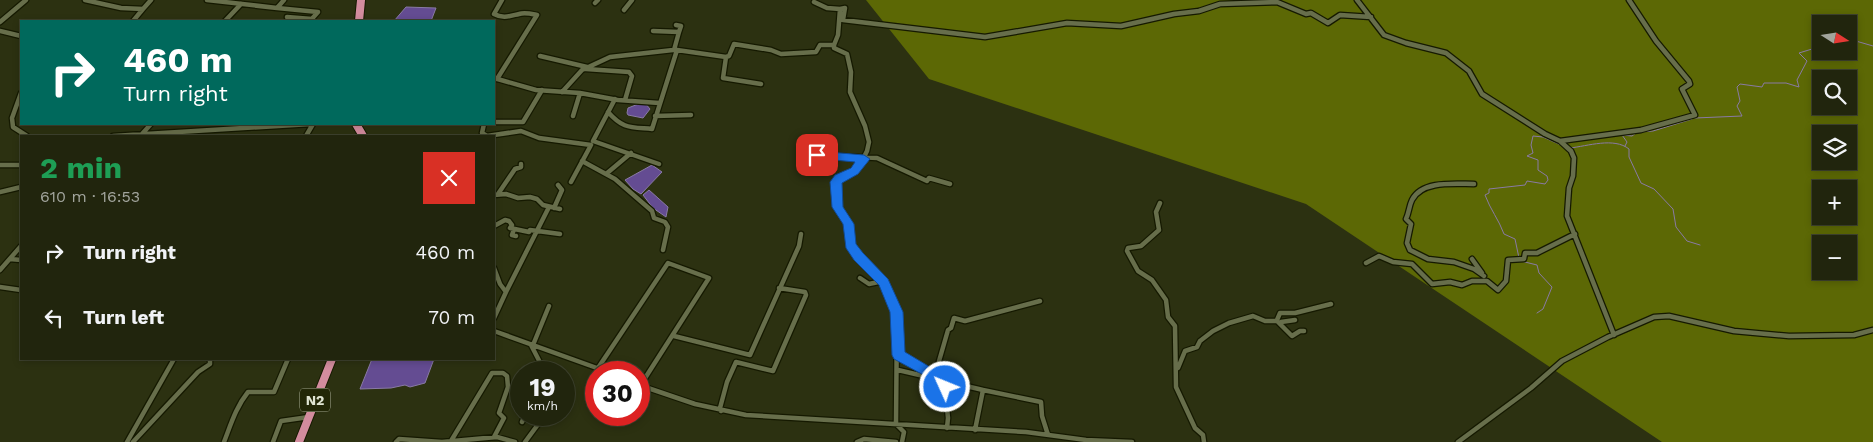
<!DOCTYPE html>
<html lang="en">
<head>
<meta charset="utf-8">
<style>
  :root { --surface:#21250d; --page:#292d16; --text:#f1f3f6; --muted:#a2a59d; --line:#3e422e }
  body { margin:0; font-family:"Work Sans",sans-serif; background:var(--page); color:var(--text); height:100vh; display:flex; flex-direction:column; font-size:19px; white-space:nowrap }
  * { box-sizing:border-box; margin:0 }
  p { font-size:16px; color:var(--muted) }
  .icon { flex:none; width:28px; height:28px; fill:none; stroke:currentColor; stroke-width:2; stroke-linecap:round; stroke-linejoin:round }
  .map { position:relative; flex:1; overflow:hidden }
  .details { position:absolute; left:20px; top:135px; width:475px; height:225px; display:flex; flex-direction:column; background:var(--surface); border-radius:0px; box-shadow:0 2px 8px #0003,0 0 0 1px var(--line) }
  .details>* { flex:none }
  .banner { position:absolute; left:20px; top:20px; width:475px; height:105px; border-radius:0px; box-shadow:0 2px 8px #0003,0 0 0 1px var(--line); background:#00695c; color:#fff; overflow:hidden }
  .needle { width:32px; rotate:102deg }
  .buttons { position:absolute; left:1812px; top:15px; display:grid; gap:10px }
  .buttons a { display:grid; place-items:center; width:45px; height:45px; border-radius:0px; background:var(--surface); box-shadow:0 2px 8px #0003,0 0 0 1px var(--line); font-size:25px }
  .speed { position:absolute; left:510px; top:361px; display:flex; gap:10px; font-size:25px; font-weight:700; text-align:center }
  .speed>* { display:grid; place-content:center; width:65px; height:65px; border-radius:50%; background:var(--surface); box-shadow:0 2px 8px #0003,0 0 0 1px var(--line); line-height:1 }
  .speed small { font-size:12px; font-weight:400 }
  .speed .limit { border:8px solid #d22; background:#fff; color:#111 }
  .pin { position:absolute; display:grid; place-items:center; width:42px; height:42px; color:#fff; margin:-21px; border-radius:10px; box-shadow:0 2px 8px #0006 }
  .me { position:absolute; width:55px; margin:-28px; rotate:314deg; stroke-linejoin:round; filter:drop-shadow(0 0 4px #0008) }
  .turn { display:flex; align-items:center; gap:18px; height:105px; padding:0 20px; font-size:22px }
  .turn .icon { width:65px; height:65px; stroke-width:2.5 }
  .turn b { display:block; font-size:35px; line-height:42px }
  .round { display:grid; place-items:center; flex:none; width:52px; height:52px; border-radius:0px; background:var(--page) }
  .headline { display:flex; align-items:center; justify-content:space-between; height:85px; padding:0 20px }
  h1 { font-size:30px; font-weight:700; line-height:38px; color:#1e9e55 }
  ul { padding:0; list-style:none }
  li { display:flex; align-items:center; gap:15px; height:65px; padding:0 20px }
  li div { flex:1 }
  li b { display:block; font-size:19px }
  li em { font-style:normal }
  .map>svg:first-child { display:block }
  .forest { fill:#5c6805; fill-rule:evenodd }
  .water { fill:#644c92; stroke:#897aa5 }
  .lines { fill:none; stroke-linecap:round; stroke-linejoin:round }
  .stream { stroke:#897aa5; stroke-width:1 }
  .minor-casing { stroke:#151900; stroke-width:7 }
  .trunk-casing { stroke:#151900; stroke-width:10 }
  .minor { stroke:#676e4b; stroke-width:4.5 }
  .trunk { stroke:#d38c9e; stroke-width:8 }
  .route { fill:#1a73e8; stroke:#114b97 }
  .labels { text-anchor:middle; stroke-width:5; stroke-linejoin:round; paint-order:stroke }
  .shield { fill:#222706; stroke:#a7ac95; stroke-width:1 }
  .shield-label { font-size:14px; font-weight:bold; fill:#e0e5d2 }
</style>
</head>
<body>
<div class="map">
<svg width="1873" height="442" viewBox="0 0 1873 442">
  <rect width="100%" height="100%" fill="#2c3111"/>
  <!-- forest -->
  <path class="forest" d="M866 0H1873V442H1662L1306 204 929 79ZM1821 24H1849V51H1821ZM1821 79H1849V106H1821ZM1821 134H1849V161H1821ZM1821 189H1849V216H1821ZM1821 244H1849V271H1821Z"/>
  <!-- water -->
  <path class="water" d="M406 7 436 8 431 21H394Z
    M641 103H645L650 109 643 118 628 115 627 113 628 108Z
    M652 165 662 172 641 194 633 189 625 180Z
    M649 190 668 207 666 217 653 208 643 195Z
    M372 359H434L425 383 410 387 405 385 391 388 360 389Z"/>
  <g class="lines">
    <!-- stream -->
    <path class="stream" d="M1849 39 1873 46
      M1827 51H1841
      M1695 118 1742 116 1737 106 1740 101 1737 87 1740 84 1762 87 1764 83H1786L1799 87 1797 80 1807 61 1799 53 1812 49V46L1821 48
      M1640 132 1653 131 1692 119
      M1625 146 1627 142 1622 135 1632 136 1636 133
      M1570 148C1588 146 1614 137 1629 149V157L1641 183 1654 189 1673 209 1676 227 1687 241 1700 245
      M1519 258 1515 239 1504 234C1499 220 1490 209 1485 195L1489 193V189L1525 185 1527 181 1545 184 1548 180 1547 176 1538 170V160L1527 156 1533 153 1531 145 1533 136 1543 137 1561 145
      M1521 261 1537 265 1539 273 1552 287 1543 309 1537 313"/>
    <!-- minor casing -->
    <g class="minor-casing">
      <path id="minor" d="M85 0 121 8 143 9 133 21
        M207 0 277 8 284 0
        M1357 0 1384 35 1406 43 1446 53 1469 71 1482 94 1545 134 1560 141 1571 151 1574 158 1573 176 1569 188 1567 216 1614 335
        M814 2 827 8 840 9
        M595 3 598 0
        M277 8 318 12 310 21
        M845 8 843 20 985 37 1067 23 1121 26 1174 14 1199 11 1220 4 1277 2 1306 14 1311 13 1328 23 1340 15 1371 17
        M143 9 151 0
        M624 10 632 0
        M287 17 312 19
        M225 21 241 4
        M0 22 26 0
        M676 25 681 26 679 32
        M0 31 21 36
        M653 31 679 32 674 50
        M834 45 838 35 840 9 845 8
        M540 56 587 67
        M726 57 723 78 761 84
        M586 69 629 72 632 76 625 100
        M494 78 536 90 580 93 618 100 659 103
        M497 79 537 15C532 14 525 12 519 14 510 16 503 19 494 14L502 0
        M562 92 582 70 610 57 673 50
        M21 93 12 118 13 127 27 136
        M615 99 593 141 659 164
        M608 112C623 129 630 127 652 129L677 50 726 57 729 56 734 44 771 50 781 54 816 52 820 45H834V48L847 54 851 72 850 92 865 126 869 142 867 151 860 165 836 182 838 207 848 224 852 249 884 282 897 312 896 424 904 432 902 442
        M573 116 580 93
        M655 116 691 115
        M494 122H523L542 90
        M484 124 482 133 487 136 521 131 539 138 591 145
        M142 134 151 124
        M113 136 311 124
        M306 136 313 124
        M1560 141 1641 130 1695 115 1682 89 1690 84 1689 81 1656 41 1629 0
        M817 155 877 158 927 181 929 178 950 184
        M582 161 615 179 652 211 654 218 665 222 668 227 663 250
        M0 165H21
        M606 174 631 153
        M571 182 591 145
        M1474 184C1455 184 1422 180 1412 200 1409 206 1409 213 1406 219L1411 224 1407 243 1410 250 1428 259 1454 262 1474 269 1484 276
        M0 192 21 187
        M498 194 515 169 521 167V164
        M494 195 506 194 518 198 530 197 537 199 543 205 560 209
        M1160 203 1156 212 1159 230 1141 246 1128 248 1127 251 1138 271 1152 280 1166 300 1168 317 1175 326 1176 387 1195 428 1203 435 1204 442
        M554 208 562 190 558 185
        M494 226 505 220 509 221 512 225 510 228 529 232 530 230 560 234
        M514 229 512 235 516 236
        M10 259 21 260
        M1472 259 1482 273
        M1366 263 1379 256 1393 262 1412 264 1432 284 1450 282 1462 285 1472 281H1487L1498 290 1506 281 1508 260 1524 259 1525 253H1537L1575 234
        M494 268 500 284 506 292 494 318
        M0 270 21 246
        M860 278 869 284 883 281
        M0 287 21 290
        M506 292 549 207
        M1277 320 1280 313H1295L1331 304
        M1281 322 1295 320
        M494 331 608 372
        M674 336 750 355 799 246 801 234
        M531 345 545 372
        M533 345 549 306
        M898 355 935 375 934 377
        M598 368 668 263 709 278 640 386
        M1178 368 1185 351 1197 347 1200 341 1213 331 1229 323 1253 316 1265 321H1277L1292 336 1300 331H1304
        M898 370 983 390
        M545 371 554 372
        M935 375 948 330 951 328 954 318 965 321 1040 301
        M944 379 948 418 947 428
        M639 385 695 404 746 415 1026 432 1086 440 1132 442
        M721 411 720 408 727 382 736 362 773 371 806 295 805 292 779 288
        M522 422 525 415
        M975 430 983 390 1041 402 1042 416 1048 435
        M451 441 492 373H503L507 376 508 387 499 413 504 418 494 437
        M127 442 174 359
        M133 442 198 372 210 364V359
        M224 442C231 424 236 407 248 392H274L288 359
        M273 442 281 421 309 417
        M396 442 399 439 442 442 497 437 515 442
        M525 442 545 415
        M857 442 864 439 896 442
        M1458 442 1531 388 1562 361 1608 337 1654 317 1669 316 1734 331 1789 336 1854 335 1873 330"/>
    </g>
    <!-- trunk casing -->
    <g class="trunk-casing">
      <path id="trunk" d="M359 21 361 0
        M356 124 363 136
        M299 442 332 359"/>
    </g>
    <!-- minor -->
    <use href="#minor" class="minor"/>
    <!-- trunk -->
    <use href="#trunk" class="trunk"/>
  </g>
  <!-- route -->
  <path class="route" d="M817 151 864 155 870 159 858 174 842 183 843 207 854 224 856 244 863 253 888 279 903 312 905 352 940 373 948 375 951 387 949 391 945 392 940 391 938 384 931 382 929 378 894 359 892 355 890 312 879 285 854 260 846 248 843 224 832 207 830 182 835 175 851 168 855 162 813 158 812 155Z"/>
  <g class="labels">
    <!-- shield labels -->
    <rect class="shield" x="300" y="388.5" width="30" height="23" rx="4"/>
    <g class="shield-label">
      <text x="315" y="405">N2</text>
    </g>
  </g>
</svg>
<div class="buttons">
<a><svg class="needle" viewBox="-14 -14 28 28"><path d="M0-13l5 13h-10z" fill="#e53935"/><path d="M0 13l5-13h-10z" fill="#a2a59d"/></svg></a>
<a><svg class="icon" aria-label="search" viewBox="0 0 24 24"><circle cx="10" cy="10" r="6"/><path d="M15 15l6 6"/></svg></a>
<a><svg class="icon" aria-label="layers" viewBox="0 0 24 24"><path d="M12 4l9 5-9 5-9-5zM3 14l9 5 9-5"/></svg></a>
<a>+</a>
<a>−</a>
</div>
<div class="speed"><div>19<small>km/h</small></div><div class="limit">30</div></div>
<div class="pin" style="left:817px;top:155px;background:#d93025"><svg class="icon" aria-label="arrive" viewBox="0 0 24 24"><path d="M6 21V4h12l-3 4 3 4H6"/></svg></div>
<svg class="me" style="left:945px;top:387px" viewBox="-20 -20 40 40"><circle r="17" fill="#1a73e8" stroke="#fff" stroke-width="3"/><path d="M0-11L8 9 0 5-8 9z" fill="#fff"/></svg>
<div class="banner">
<div class="turn"><svg class="icon" aria-label="right" viewBox="0 0 24 24"><path d="M7 20v-9h11M14 6l5 5-5 5"/></svg><div><b>460 m</b>Turn right</div></div>
</div>
<section class="details">
<div class="headline"><div><h1>2 min</h1><p>610 m · 16:53</p></div><a class="round" style="background:#d93025;color:#fff"><svg class="icon" aria-label="close" viewBox="0 0 24 24"><path d="M6 6l12 12M18 6L6 18"/></svg></a></div>
<ul>
<li><svg class="icon" aria-label="right" viewBox="0 0 24 24"><path d="M7 20v-9h11M14 6l5 5-5 5"/></svg><div><b>Turn right</b></div><em>460 m</em></li>
<li><svg class="icon" aria-label="left" viewBox="0 0 24 24"><path d="M17 20v-9H6M10 6l-5 5 5 5"/></svg><div><b>Turn left</b></div><em>70 m</em></li>
</ul>
</section>
</div>
</body>
</html>
